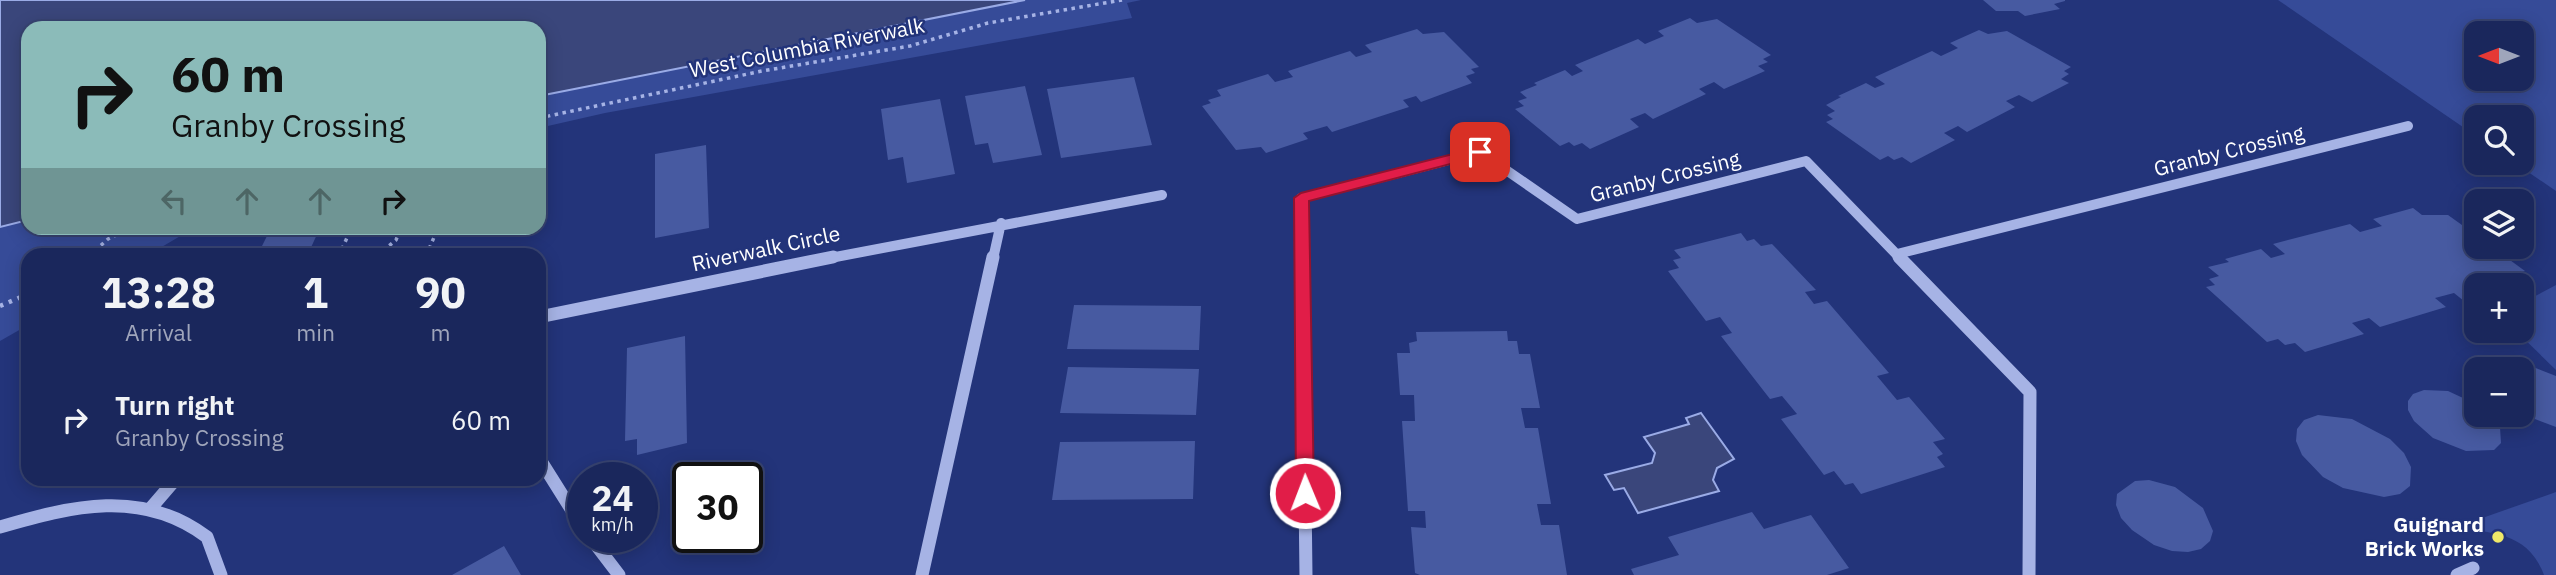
<!DOCTYPE html>
<html lang="en">
<head>
<meta charset="utf-8">
<style>
  :root { --surface:#1a275c; --page:#273365; --text:#f1f3f6; --muted:#9fa5bb; --line:#384472 }
  body { margin:0; font-family:"IBM Plex Sans",sans-serif; background:var(--page); color:var(--text); height:100vh; display:flex; flex-direction:column; font-size:26px; white-space:nowrap }
  * { box-sizing:border-box; margin:0 }
  p { font-size:23px; color:var(--muted) }
  .icon { flex:none; width:38px; height:38px; fill:none; stroke:currentColor; stroke-width:2; stroke-linecap:round; stroke-linejoin:round }
  .map { position:relative; flex:1; overflow:hidden }
  .side { position:absolute; left:21px; top:248px; width:525px; height:238px; display:flex; flex-direction:column; background:var(--surface); border-radius:21px; box-shadow:0 4px 18px #0003,0 0 0 2px var(--line) }
  .side>* { flex:none }
  .banner { position:absolute; left:21px; top:21px; width:525px; height:214px; border-radius:21px; box-shadow:0 4px 18px #0003,0 0 0 2px var(--line); background:#8bbbb9; color:#111; overflow:hidden }
  .needle { width:46px; rotate:270deg }
  .tools { position:absolute; left:2464px; top:21px; display:grid; gap:14px }
  .tools a { display:grid; place-items:center; width:70px; height:70px; border-radius:14px; background:var(--surface); box-shadow:0 4px 18px #0003,0 0 0 2px var(--line); font-size:35px }
  .speed { position:absolute; left:567px; top:462px; display:flex; gap:14px; font-size:35px; font-weight:700; text-align:center }
  .speed>* { display:grid; place-content:center; width:91px; height:91px; border-radius:50%; background:var(--surface); box-shadow:0 4px 18px #0003,0 0 0 2px var(--line); line-height:1 }
  .speed small { font-size:18px; font-weight:400 }
  .speed .limit { border:4px solid #111; border-radius:10px; background:#fff; color:#111 }
  .pin { position:absolute; display:grid; place-items:center; width:60px; height:60px; color:#fff; margin:-30px; border-radius:14px; box-shadow:0 4px 10px #0006 }
  .me { position:absolute; width:77px; margin:-38px; rotate:359deg; stroke-linejoin:round; filter:drop-shadow(0 0 5px #0008) }
  .turn { display:flex; align-items:center; gap:24px; height:147px; padding:0 35px; font-size:32px }
  .turn .icon { width:91px; height:91px; stroke-width:2.5 }
  .turn b { display:block; font-size:49px; line-height:60px }
  .lanes { display:flex; align-items:center; height:66px; padding:0 35px; background:#0003; justify-content:center; gap:35px; direction:ltr }
  .lanes .off { opacity:.35 }
  .eta { display:flex; justify-content:space-evenly; align-items:center; height:119px; text-align:center }
  .eta b { font-size:42px; font-weight:700; line-height:49px }
  ul { padding:0; list-style:none }
  li { display:flex; align-items:center; gap:21px; height:105px; padding:0 35px }
  li div { flex:1 }
  li b { display:block; font-size:26px }
  li em { font-style:normal }
  .map>svg:first-child { display:block }
  .green { fill:#364b98; fill-rule:evenodd }
  .water { fill:#3a467b; stroke:#9aabe6; stroke-width:2 }
  .building { fill:#475aa1 }
  .lines { fill:none; stroke-linecap:round; stroke-linejoin:round }
  .path-far1 { stroke:#a6b3e5; stroke-width:3.5; stroke-dasharray:3.5 4.5; stroke-linecap:butt }
  .path { stroke:#a6b3e5; stroke-width:4.5; stroke-dasharray:3.5 6; stroke-linecap:butt }
  .minor-far1 { stroke:#a6b3e5; stroke-width:10 }
  .minor { stroke:#a6b3e5; stroke-width:13 }
  .route { fill:#e11d48; stroke:#92132f; stroke-width:2 }
  .poi-dot { fill:#f0e969; stroke:#23347a; stroke-width:2.5 }
  .labels { text-anchor:middle; stroke-width:5; stroke-linejoin:round; paint-order:stroke }
  .street-label { font-size:21px; fill:#fff; stroke:#23347a }
  .poi-label { font-size:21px; font-weight:bold; fill:#fff; stroke:#23347a; text-anchor:end }
</style>
</head>
<body>
<div class="map">
<svg width="2556" height="575" viewBox="0 0 2556 575">
  <rect width="100%" height="100%" fill="#23347a"/>
  <!-- green -->
  <path class="green" d="M1025 0H1141L1127 3 1132 18 605 113 539 128V96Z
    M2278 0H2556V191L2515 163H2522V117H2476V136ZM2476 33H2522V79H2476Z
    M28 220V228H194L148 255 28 256V325L0 341V227Z
    M2556 285V370L2516 331H2522V303Z
    M2556 492V575H2544C2529 533 2492 532 2454 528Z"/>
  <!-- water -->
  <path class="water" d="M0 0H1025L539 96V28H28V220L0 227Z
    M1701 413 1734 459 1717 468 1713 480 1719 491 1638 513 1624 488 1614 490 1605 475 1652 463 1655 453 1644 437 1689 424 1686 418Z"/>
  <!-- building -->
  <path class="building" d="M1983 0H2065V1L2054 4 2060 9 2025 16 2018 11H1996Z
    M1690 18 1697 23 1717 19 1771 55 1763 59 1768 62 1758 66 1765 71 1724 89 1714 82 1699 89 1706 94 1653 119 1645 113 1630 119 1639 127 1590 149 1582 143 1574 146 1569 142 1560 146 1515 109 1524 106 1518 101 1527 98 1520 92 1537 85 1534 83 1565 70 1572 76 1583 71 1575 65 1638 39 1645 44 1664 36 1658 31Z
    M1417 29 1423 34 1444 32 1479 67 1471 69 1475 73 1466 76 1472 83 1421 102 1416 96 1403 100 1409 107 1332 132 1327 126 1303 133 1308 139 1266 153 1261 147 1236 150 1202 106 1211 103 1208 100 1221 96 1217 90 1268 74 1275 82 1293 77 1288 71 1350 51 1356 57 1372 52 1365 45Z
    M1979 30 1988 34 2007 31 2071 67 2064 71 2069 74 2061 79 2069 83 2032 102 2019 95 2006 101 2015 107 1967 132 1958 126 1944 133 1955 140 1911 163 1902 157 1894 160 1888 156 1880 160 1826 122 1833 119 1827 115 1835 111 1826 105 1841 97 1838 96 1866 83 1875 88 1885 84 1875 77 1932 51 1941 56 1958 48 1950 43Z
    M1134 77 1152 145 1061 158 1047 89Z
    M1025 86 1042 155 993 163 988 143 975 145 965 96Z
    M940 99 955 174 907 183 903 157 888 160 881 109Z
    M706 145 709 228 655 238V154Z
    M2413 208 2422 215H2448L2476 235V247H2492L2525 271 2515 274 2522 278 2510 282 2514 285H2476V302L2469 305 2454 293 2435 298 2446 307 2380 327 2369 318 2352 323 2364 334 2305 352 2295 343 2285 345 2278 339 2267 342 2206 287 2215 285 2209 279 2219 276 2208 267 2229 262 2225 259 2261 249 2271 258 2285 254 2273 244 2350 224 2360 232 2382 226 2373 219Z
    M271 228H320L307 256H257Z
    M1741 233 1747 241 1754 239 1761 246 1772 244 1816 290 1805 292 1814 304 1827 301 1889 373 1877 376 1897 400 1909 397 1945 439 1933 442 1943 454 1937 457 1945 467 1861 494 1853 483 1845 485 1834 471 1824 475 1781 419 1797 414 1782 396 1770 399 1721 336 1732 333 1720 317 1706 321 1668 271 1679 268 1673 260 1681 258 1674 250Z
    M1074 305 1201 306 1199 350 1067 349Z
    M1507 331 1508 341H1517L1519 354H1530L1540 408H1521L1525 428H1538L1551 504H1537L1541 525H1559L1567 575H1420L1415 573 1411 527 1426 528 1425 511H1408L1402 421H1415L1414 395H1400L1397 353H1410L1409 343 1417 341 1416 332Z
    M685 336 687 443 637 455V439L625 441 627 348Z
    M2513 364 2528 365 2556 376V427L2522 414V369H2494Z
    M1068 367 1199 369 1196 415 1060 413Z
    M2424 390 2448 391 2476 404V415H2491L2500 427 2501 443 2494 450 2466 451 2433 438 2414 421 2408 410V401L2413 394Z
    M2318 415 2352 419 2390 439 2404 453 2411 467 2410 486 2400 494 2384 497 2343 488 2323 477 2302 455 2296 441 2297 429 2304 420Z
    M1195 441 1193 499 1052 500 1060 442Z
    M2149 480 2175 487 2203 508 2213 531 2210 541 2201 549 2188 552 2172 551 2154 545 2132 530 2121 518 2116 505 2117 494 2135 481Z
    M1752 512 1764 529 1811 515 1849 568 1827 575H1634L1631 569 1679 555 1668 537Z
    M504 546 521 575H452Z"/>
  <g class="lines">
    <!-- path-far1 -->
    <path class="path-far1" d="M539 118 762 71 910 46 988 23 1122 0
      M317 235 377 228
      M89 256 108 239 130 228
      M346 256 342 249 350 231
      M377 256 396 240 401 228
      M426 256 438 228"/>
    <!-- path -->
    <path class="path" d="M0 306 28 294"/>
    <!-- minor-far1 -->
    <path class="minor-far1" d="M1897 254 2408 126
      M825 259 1162 195
      M993 259 1001 223
      M1302 259 1301 198 1480 152 1577 219 1806 161 1901 259"/>
    <!-- minor -->
    <path class="minor" d="M1302 257 1306 575
      M1899 257 2030 392 2029 575
      M539 317 833 257
      M539 458 583 528
      M150 509 175 480
      M0 527C72 506 142 488 207 537L221 575
      M590 537 619 575
      M922 575 993 257
      M2457 575 2473 568"/>
  </g>
  <!-- route -->
  <path class="route" d="M1480 147 1487 152 1485 155 1309 201 1314 493 1312 498H1299L1296 493 1294 198 1301 193Z"/>
  <!-- markers -->
  <circle class="poi-dot" cx="2498" cy="537" r="7"/>
  <g class="labels">
    <!-- street labels -->
    <g class="street-label">
      <text transform="translate(807 48) rotate(-11)" y="7">West Columbia Riverwalk</text>
      <text transform="translate(2229 151) rotate(-14)" y="7">Granby Crossing</text>
      <text transform="translate(1665 177) rotate(-14)" y="7">Granby Crossing</text>
      <text transform="translate(766 249) rotate(-12)" y="7">Riverwalk Circle</text>
    </g>
    <!-- poi labels -->
    <g class="poi-label">
      <text x="2484" y="532">Guignard<tspan x="2484" dy="24">Brick Works</tspan></text>
    </g>
  </g>
</svg>
<div class="tools">
<a><svg class="needle" viewBox="-14 -14 28 28"><path d="M0-13l5 13h-10z" fill="#e53935"/><path d="M0 13l5-13h-10z" fill="#9fa5bb"/></svg></a>
<a><svg class="icon" aria-label="search" viewBox="0 0 24 24"><circle cx="10" cy="10" r="6"/><path d="M15 15l6 6"/></svg></a>
<a><svg class="icon" aria-label="layers" viewBox="0 0 24 24"><path d="M12 4l9 5-9 5-9-5zM3 14l9 5 9-5"/></svg></a>
<a>+</a>
<a>−</a>
</div>
<div class="speed"><div>24<small>km/h</small></div><div class="limit">30</div></div>
<div class="pin" style="left:1480px;top:152px;background:#d93025"><svg class="icon" aria-label="arrive" viewBox="0 0 24 24"><path d="M6 21V4h12l-3 4 3 4H6"/></svg></div>
<svg class="me" style="left:1305px;top:493px" viewBox="-20 -20 40 40"><circle r="17" fill="#e11d48" stroke="#fff" stroke-width="3"/><path d="M0-11L8 9 0 5-8 9z" fill="#fff"/></svg>
<div class="banner">
<div class="turn"><svg class="icon" aria-label="right" viewBox="0 0 24 24"><path d="M7 20v-9h11M14 6l5 5-5 5"/></svg><div><b>60 m</b>Granby Crossing</div></div>
<div class="lanes"><svg class="icon off" aria-label="left" viewBox="0 0 24 24"><path d="M17 20v-9H6M10 6l-5 5 5 5"/></svg><svg class="icon off" aria-label="ahead" viewBox="0 0 24 24"><path d="M12 20V5M6 11l6-6 6 6"/></svg><svg class="icon off" aria-label="ahead" viewBox="0 0 24 24"><path d="M12 20V5M6 11l6-6 6 6"/></svg><svg class="icon" aria-label="right" viewBox="0 0 24 24"><path d="M7 20v-9h11M14 6l5 5-5 5"/></svg></div>
</div>
<section class="side">
<div class="eta">
<div><b>13:28</b><p>Arrival</p></div>
<div><b>1</b><p>min</p></div>
<div><b>90</b><p>m</p></div>
</div>
<ul>
<li><svg class="icon" aria-label="right" viewBox="0 0 24 24"><path d="M7 20v-9h11M14 6l5 5-5 5"/></svg><div><b>Turn right</b><p>Granby Crossing</p></div><em>60 m</em></li>
</ul>
</section>
</div>
</body>
</html>
